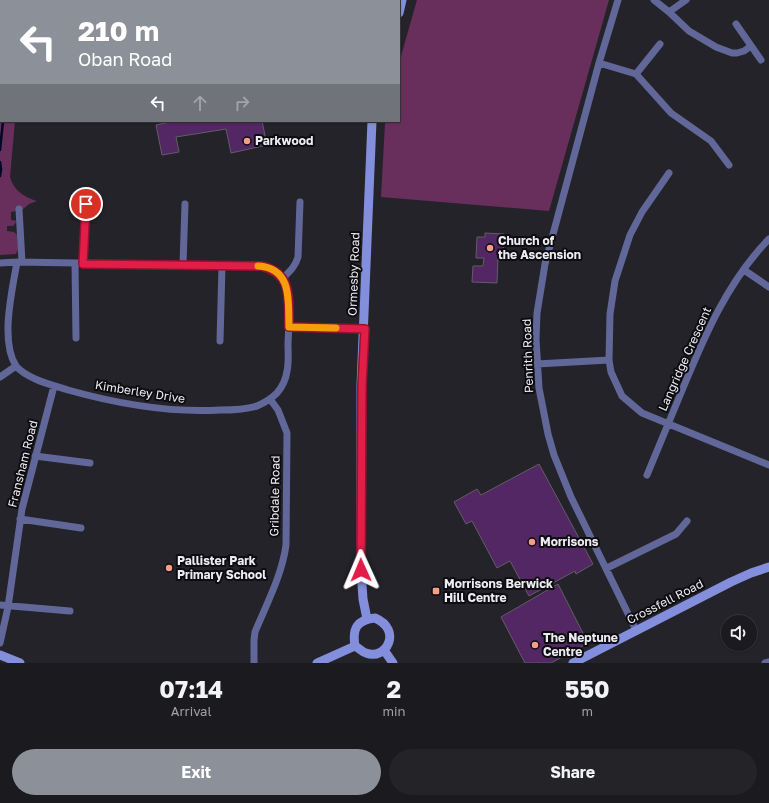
<!DOCTYPE html>
<html lang="en">
<head>
<meta charset="utf-8">
<style>
  :root { --surface:#1b1a1f; --page:#242328; --text:#f1f3f6; --muted:#a0a1a4; --line:#39383d; --accent:#8c9099 }
  body { margin:0; font-family:"Golos Text",sans-serif; background:var(--page); color:var(--text); height:100vh; display:flex; flex-direction:column; font-size:15px; white-space:nowrap }
  * { box-sizing:border-box; margin:0 }
  p { font-size:13px; color:var(--muted) }
  .icon { flex:none; width:22px; height:22px; fill:none; stroke:currentColor; stroke-width:2; stroke-linecap:round; stroke-linejoin:round }
  .map { position:relative; height:663px; overflow:hidden }
  .sheet { display:flex; flex-direction:column; background:var(--surface); flex:1 }
  .sheet>* { flex:none }
  .hud { position:absolute; left:0px; top:0px; width:400px; height:122px; box-shadow:0 1px 3px #0004,0 0 0 1px var(--line); background:#8c9099; color:#fff; overflow:hidden }
  .tools { position:absolute; left:721px; top:615px; display:grid; gap:8px }
  .tools a { display:grid; place-items:center; width:36px; height:36px; border-radius:50%; background:var(--surface); box-shadow:0 1px 3px #0004,0 0 0 1px var(--line); font-size:20px }
  .pin { position:absolute; display:grid; place-items:center; width:34px; height:34px; color:#fff; margin:-17px; border:2px solid #fff; border-radius:50%; box-shadow:0 1px 4px #0007 }
  .me { position:absolute; width:44px; margin:-22px; rotate:359deg; stroke-linejoin:round; filter:drop-shadow(0 0 3px #0008) }
  .turn { display:flex; align-items:center; gap:14px; height:84px; padding:0 12px; font-size:18px }
  .turn .icon { width:52px; height:52px; stroke-width:2.5 }
  .turn b { display:block; font-size:28px; line-height:34px }
  .lanes { display:flex; align-items:center; height:38px; padding:0 12px; background:#0003; justify-content:center; gap:20px; direction:ltr }
  .lanes .off { opacity:.35 }
  .eta { display:flex; justify-content:space-evenly; align-items:center; height:68px; text-align:center }
  .eta b { font-size:24px; font-weight:700; line-height:28px }
  .action { display:flex; gap:8px; margin-top:auto; padding:8px 12px }
  .action a { flex:1; height:46px; border-radius:24px; background:var(--accent); color:#fff; font-size:16px; font-weight:700; line-height:46px; text-align:center }
  .action a+a { background:var(--page); color:var(--text) }
  .map>svg:first-child { display:block }
  .green { fill:#682f5d }
  .lines { fill:none; stroke-linecap:round; stroke-linejoin:round }
  .stream { stroke:#000a28; stroke-width:2.5 }
  .building { fill:#532664; stroke:#635d65 }
  .street { stroke:#616899; stroke-width:7 }
  .secondary { stroke:#838edc; stroke-width:9 }
  .route-casing { stroke:#92132f; stroke-width:10 }
  .route { stroke:#e11d48; stroke-width:7 }
  .slow { stroke:#f59e0b; stroke-width:7 }
  .poi-dot { fill:#f49e8a; stroke:#0d0c10; stroke-width:1.5 }
  .labels { text-anchor:middle; stroke-width:4; stroke-linejoin:round; paint-order:stroke }
  .poi-label { font-size:12px; font-weight:bold; fill:#edecf1; stroke:#0d0c10; text-anchor:start }
  .street-label { font-size:12px; fill:#edecf1; stroke:#0d0c10 }
</style>
</head>
<body>
<div class="map">
<svg width="769" height="663" viewBox="0 0 769 663">
  <rect width="100%" height="100%" fill="#242329"/>
  <!-- green -->
  <path class="green" d="M0 0 18 1H1V121H15L10 177C14 191 24 197 37 201L29 204 22 210V206L16 207V211L11 212V220L17 221 13 226H7V231L14 232 17 235 18 249 16 254 0 255Z
    M417 0H609L549 211 381 197 385 123V121H399V63Z"/>
  <g class="lines">
    <!-- stream -->
    <path class="stream" d="M0 99 1 101
      M0 150 3 121
      M0 162 1 169 0 176"/>
  </g>
  <!-- building -->
  <path class="building" d="M175 121H262L267 145 231 153 226 129 176 137 179 152 162 155 156 125Z
    M485 233 504 234 503 258H498L497 283 472 282 473 266H483L484 258H476L477 237H485Z
    M539 464 593 564 576 574 575 571 529 596 510 561 497 568 472 521 466 524 454 502 477 489 481 495Z
    M558 584 588 643 551 663H525L501 617Z"/>
  <g class="lines">
    <!-- street -->
    <path class="street" d="M618 0 599 63 545 264 537 313 536 339 539 388 548 434 554 455 571 497 636 630
      M654 0 669 12 689 31 716 47 732 53H737L744 51 751 46
      M669 12 686 0
      M736 24 761 60
      M599 63 636 74 671 113 711 141 729 165
      M636 74 660 44
      M669 173 642 212 630 235 615 281 610 314 609 360 611 372 622 396 642 413 769 465
      M19 209 22 262
      M0 263 17 262 261 266C276 269 285 277 288 292 289 310 289 327 288 344 288 353 289 362 287 371 286 379 282 387 277 393 271 399 264 403 257 406 246 409 231 410 220 410 169 413 118 404 68 390 52 385 27 379 16 366 0 341 12 291 17 262
      M75 263 76 338
      M83 263 86 204
      M183 265 185 204
      M744 270 769 287
      M283 278C290 271 295 267 298 257L300 202
      M289 327 365 329
      M220 341 222 266
      M537 364 609 360
      M0 377 16 366
      M35 456 90 463
      M647 475C659 446 671 417 683 388 705 335 728 281 769 239
      M20 519 81 528
      M607 568 676 534 687 521
      M0 605 70 611
      M0 643 8 607 22 509 54 386
      M254 663V640L255 632C267 603 282 575 286 545L287 433 278 410 270 399
      M765 663 769 662"/>
    <!-- secondary -->
    <path class="secondary" d="M399 13 402 0
      M375 618C403 630 386 661 366 653 362 652 359 648 355 646 352 628 357 620 375 618Z
      M367 619 363 599 361 570V386L372 121
      M384 650 393 663
      M0 655 20 663
      M317 663 355 646
      M573 663 731 582 751 573 769 567"/>
  </g>
  <g class="lines">
    <!-- route casing -->
    <g class="route-casing">
      <path id="route" d="M86 204 83 264 261 266C294 273 288 300 289 327L365 329 362 386 361 570"/>
    </g>
    <!-- route -->
    <use href="#route" class="route"/>
    <!-- slow -->
    <path class="slow" d="M258 266C293 268 288 302 289 327L336 328"/>
  </g>
  <!-- markers -->
  <g class="poi-dot">
    <circle cx="247" cy="141" r="4"/>
    <circle cx="490" cy="248" r="4"/>
    <circle cx="532" cy="542" r="4"/>
    <circle cx="169" cy="568" r="4"/>
    <rect x="432" y="587" width="8" height="8" rx="2"/>
    <circle cx="535" cy="645" r="4"/>
  </g>
  <g class="labels">
    <!-- poi labels -->
    <g class="poi-label">
      <text x="255" y="145">Parkwood</text>
      <text x="498" y="245">Church of<tspan x="498" dy="14">the Ascension</tspan></text>
      <text x="540" y="546">Morrisons</text>
      <text x="177" y="565">Pallister Park<tspan x="177" dy="14">Primary School</tspan></text>
      <text x="444" y="588">Morrisons Berwick<tspan x="444" dy="14">Hill Centre</tspan></text>
      <text x="543" y="642">The Neptune<tspan x="543" dy="14">Centre</tspan></text>
    </g>
    <!-- street labels -->
    <g class="street-label">
      <text transform="translate(354 274) rotate(-88)" y="4">Ormesby Road</text>
      <text transform="translate(528 356) rotate(-92)" y="4">Penrith Road</text>
      <text transform="translate(685 359) rotate(-66)" y="4">Langridge Crescent</text>
      <text transform="translate(140 392) rotate(9)" y="4">Kimberley Drive</text>
      <text transform="translate(23 464) rotate(-76)" y="4">Fransham Road</text>
      <text transform="translate(275 496) rotate(-89)" y="4">Gribdale Road</text>
      <text transform="translate(665 602) rotate(-27)" y="4">Crossfell Road</text>
    </g>
  </g>
</svg>
<div class="tools">
<a><svg class="icon" aria-label="sound" viewBox="0 0 24 24"><path d="M4 9h4l5-4v14l-5-4H4zM17 9q2 3 0 6"/></svg></a>
</div>
<div class="pin" style="left:86px;top:204px;background:#d93025"><svg class="icon" aria-label="arrive" viewBox="0 0 24 24"><path d="M6 21V4h12l-3 4 3 4H6"/></svg></div>
<svg class="me" style="left:361px;top:570px" viewBox="-20 -20 40 40"><path d="M0-17L14 15 0 8-14 15z" fill="#e11d48" stroke="#fff" stroke-width="4"/></svg>
<div class="hud">
<div class="turn"><svg class="icon" aria-label="left" viewBox="0 0 24 24"><path d="M17 20v-9H6M10 6l-5 5 5 5"/></svg><div><b>210 m</b>Oban Road</div></div>
<div class="lanes"><svg class="icon" aria-label="left" viewBox="0 0 24 24"><path d="M17 20v-9H6M10 6l-5 5 5 5"/></svg><svg class="icon off" aria-label="ahead" viewBox="0 0 24 24"><path d="M12 20V5M6 11l6-6 6 6"/></svg><svg class="icon off" aria-label="right" viewBox="0 0 24 24"><path d="M7 20v-9h11M14 6l5 5-5 5"/></svg></div>
</div>
</div>
<section class="sheet">
<div class="eta">
<div><b>07:14</b><p>Arrival</p></div>
<div><b>2</b><p>min</p></div>
<div><b>550</b><p>m</p></div>
</div>
<div class="action"><a>Exit</a><a>Share</a></div>
</section>
</body>
</html>
